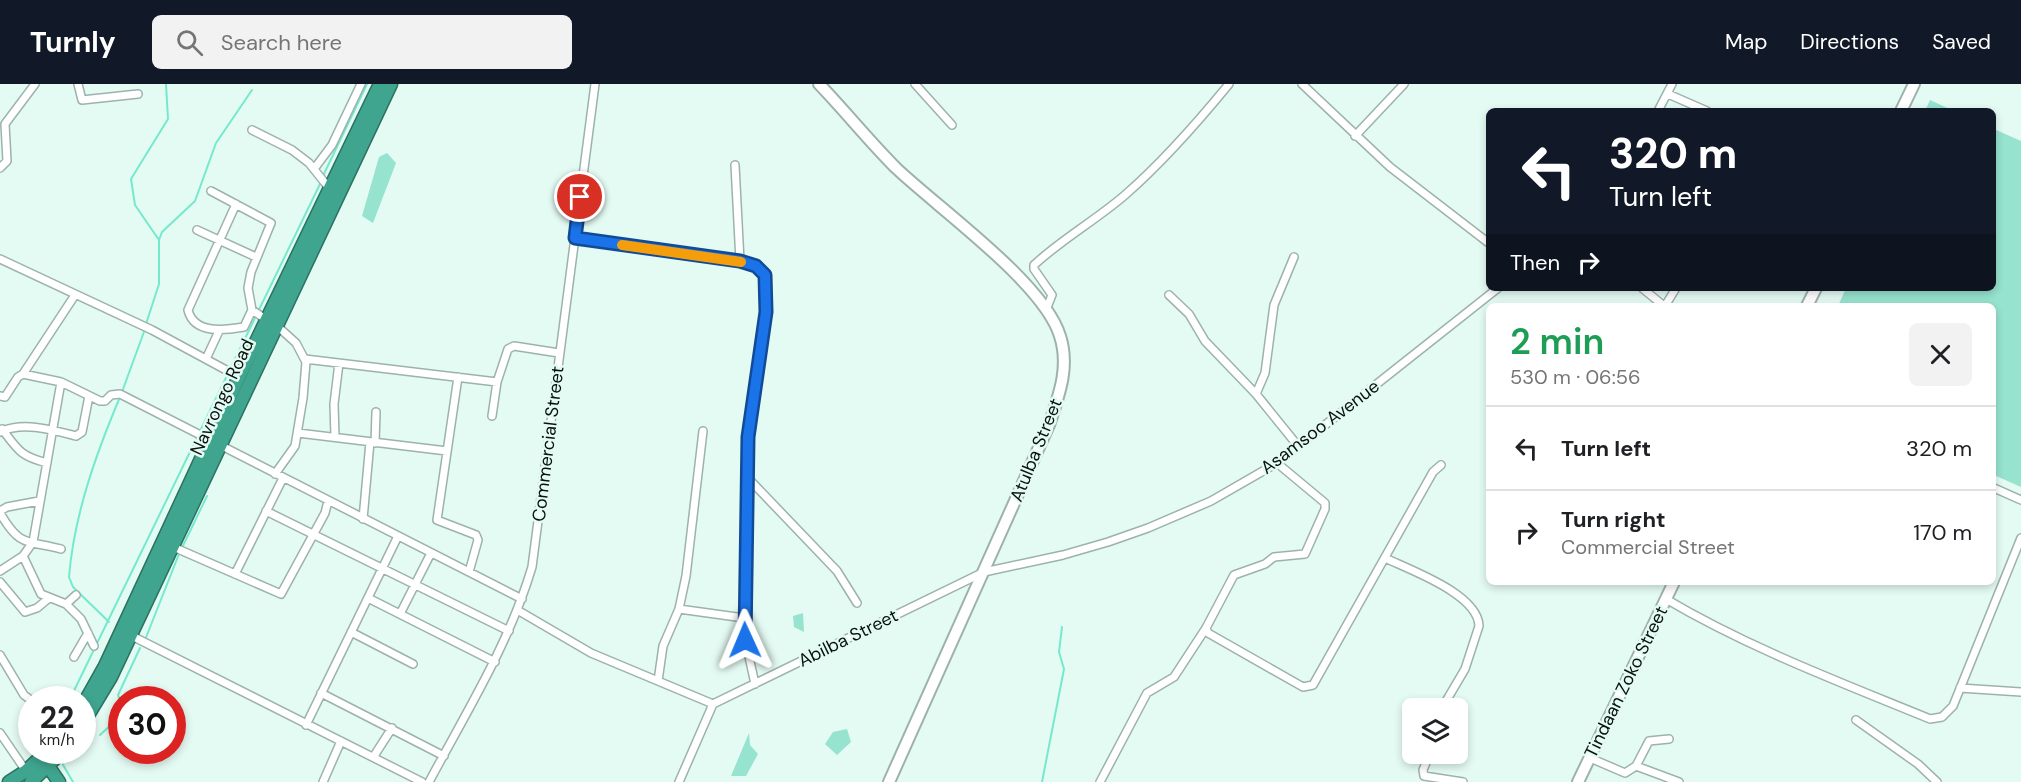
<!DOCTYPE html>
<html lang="en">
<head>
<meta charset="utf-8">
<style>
  :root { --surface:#fff; --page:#f2f2f2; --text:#202124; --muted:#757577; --line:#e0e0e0; --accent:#111827 }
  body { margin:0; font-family:"DM Sans",sans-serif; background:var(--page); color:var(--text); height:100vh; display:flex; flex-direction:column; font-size:22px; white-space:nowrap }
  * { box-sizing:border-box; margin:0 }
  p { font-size:20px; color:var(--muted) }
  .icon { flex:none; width:33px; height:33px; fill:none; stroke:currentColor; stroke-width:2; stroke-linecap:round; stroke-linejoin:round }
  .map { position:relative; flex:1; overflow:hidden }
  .side { position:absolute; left:1486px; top:219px; width:510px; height:282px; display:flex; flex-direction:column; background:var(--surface); border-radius:9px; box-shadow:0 3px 9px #0003 }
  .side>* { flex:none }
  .guide { position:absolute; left:1486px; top:24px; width:510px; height:183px; border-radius:9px; box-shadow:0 3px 9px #0003; background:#111827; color:#fff; overflow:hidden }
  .controls { position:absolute; left:1402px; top:614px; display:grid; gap:12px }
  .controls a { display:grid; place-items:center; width:66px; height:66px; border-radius:9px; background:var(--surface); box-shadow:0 3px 9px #0003; font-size:30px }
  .speed { position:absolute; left:18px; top:602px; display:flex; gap:12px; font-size:30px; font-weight:700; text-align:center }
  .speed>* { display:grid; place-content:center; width:78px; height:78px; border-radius:50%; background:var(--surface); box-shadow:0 3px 9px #0003; line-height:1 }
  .speed small { font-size:15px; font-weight:400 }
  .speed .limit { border:9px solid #d22; background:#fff; color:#111 }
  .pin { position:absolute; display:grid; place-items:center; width:51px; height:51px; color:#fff; margin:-26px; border:3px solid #fff; border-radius:50%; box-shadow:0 2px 6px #0007 }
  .me { position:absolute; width:66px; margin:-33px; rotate:359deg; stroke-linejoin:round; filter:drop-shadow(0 0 4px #0008) }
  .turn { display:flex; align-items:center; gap:21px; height:126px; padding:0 24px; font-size:27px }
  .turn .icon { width:78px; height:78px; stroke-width:2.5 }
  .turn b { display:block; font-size:42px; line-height:51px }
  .then { display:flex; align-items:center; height:57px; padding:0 24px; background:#0003; gap:12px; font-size:22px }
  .round { display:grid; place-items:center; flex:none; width:63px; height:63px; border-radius:9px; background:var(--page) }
  .headline { display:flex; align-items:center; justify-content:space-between; height:102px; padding:0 24px }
  h1 { font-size:36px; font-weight:600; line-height:45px; color:#1e9e55 }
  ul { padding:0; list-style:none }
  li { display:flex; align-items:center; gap:18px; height:84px; padding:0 24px; border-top:2px solid var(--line) }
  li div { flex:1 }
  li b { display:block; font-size:22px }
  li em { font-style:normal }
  header { display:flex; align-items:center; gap:36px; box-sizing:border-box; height:84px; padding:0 30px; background:var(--accent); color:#fff }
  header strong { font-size:28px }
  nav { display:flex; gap:33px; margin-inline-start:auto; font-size:21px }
  .search { width:420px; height:54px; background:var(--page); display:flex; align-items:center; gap:15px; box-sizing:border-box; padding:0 21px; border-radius:9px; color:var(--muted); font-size:22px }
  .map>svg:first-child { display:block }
  .green { fill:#96e3cf }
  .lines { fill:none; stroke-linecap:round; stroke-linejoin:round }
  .stream { stroke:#74e9cd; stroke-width:2 }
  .street-casing { stroke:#9db2ac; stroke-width:10 }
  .secondary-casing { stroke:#9db2ac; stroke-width:14 }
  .highway-casing { stroke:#2c7162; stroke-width:15 }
  .street { stroke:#fff; stroke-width:7 }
  .secondary { stroke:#fff; stroke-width:10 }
  .highway { stroke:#3fa58e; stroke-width:12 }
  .route-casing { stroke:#114b97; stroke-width:15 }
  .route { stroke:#1a73e8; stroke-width:10 }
  .slow { stroke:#f59e0b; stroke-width:10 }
  .labels { text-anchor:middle; stroke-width:5; stroke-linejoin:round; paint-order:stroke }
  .street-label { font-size:18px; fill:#0a110f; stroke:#e4fbf4 }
</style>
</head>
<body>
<header>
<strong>Turnly</strong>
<div class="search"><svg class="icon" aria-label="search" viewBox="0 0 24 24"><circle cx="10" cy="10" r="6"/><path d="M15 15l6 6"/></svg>Search here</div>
<nav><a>Map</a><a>Directions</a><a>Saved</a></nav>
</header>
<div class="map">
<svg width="2021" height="698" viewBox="0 0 2021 698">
  <rect width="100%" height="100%" fill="#e4fbf4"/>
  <!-- green -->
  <path class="green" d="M1930 16 1954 27H1925Z
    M1994 45 2021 57V403L1994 391V222H1838L1846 204H1994Z
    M387 69 396 79 373 139 362 132 379 73Z
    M803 529 804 548 794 543 793 532Z
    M847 645 851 658 837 671 825 660 833 648Z
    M749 649 750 661 758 670 746 692H731Z"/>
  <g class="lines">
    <!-- stream -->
    <path class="stream" d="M323 92 367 0
      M159 156 135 121 131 95 168 35 166 0
      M146 240 159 200V156L162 148 195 117 216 59 252 6
      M122 308 145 245
      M109 538 73 503 69 493C74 431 96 370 120 313
      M145 556 179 470 207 412
      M70 615 321 98
      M100 651 113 639 121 619 118 611 140 564
      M62 679 73 698
      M1042 698 1064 585 1059 568 1062 543"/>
    <!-- street casing -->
    <g class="street-casing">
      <path id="street" d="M78 0 82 16 138 10
        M915 0 952 41
        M1302 0 1390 83 1490 160
        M1668 10 1707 27
        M1658 27 1672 0
        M252 46 292 66 309 79 329 104
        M1355 52 1404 0
        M735 81 740 177
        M0 84 7 77 5 40 35 0
        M314 85 332 61 361 0
        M211 107 271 139 251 188 248 204 252 226 267 236
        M236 120 188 226C194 251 226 246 244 243L252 226
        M197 146 256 173
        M575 154 740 177 756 182 765 191 766 228 748 353 747 393 744 550 755 600
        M0 175 152 246 239 293
        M1642 204 1664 222
        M1169 211 1189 230 1205 257 1256 310 1298 362
        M1665 222 1676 204
        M1046 226 1052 211 1034 185V181C1062 155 1096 136 1125 111 1164 77 1197 39 1229 0
        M206 275 219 247
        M305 275 497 298
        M23 290 75 211
        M458 293 437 436 476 451 478 456 469 488
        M1256 310 1265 289 1274 221 1294 173
        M0 312 5 313 18 293 23 290 61 298 100 317H105L111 311 120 310 522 515
        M492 332 497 298 508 265 514 262 559 269
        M2 345C18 366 20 372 47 379
        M0 348C23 337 53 346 76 352L82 348 89 312
        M298 349 447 367
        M335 353 334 320 339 279
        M375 359 376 328
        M275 390 295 362 303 314 306 278 296 259 276 241
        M747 393 837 487 857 519
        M1994 404 2021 416
        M0 427 7 423 39 417
        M266 427 509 547
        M0 429C20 463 25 456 61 465
        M363 435 370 358
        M171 462 281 510 325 429 328 417
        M23 472 41 510 66 520 81 535 94 562
        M1385 474C1410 486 1478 510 1479 542L1465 585 1442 624
        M0 487 23 472 33 458 61 298
        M235 490 283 394
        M0 498 25 528 37 524 49 514
        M368 514 495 578
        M1666 515C1749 564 1840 598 1930 635L1942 633 1953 622 2021 454
        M66 520 76 511
        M679 525 744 534
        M519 527 591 569 713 620 984 488 1063 471 1108 458 1148 444 1211 417 1277 379 1498 204
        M400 530 431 469
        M1206 544 1208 549 1303 603 1313 601 1433 388 1441 381
        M351 548 413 580
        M130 551 422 698
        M0 571 24 611 32 617
        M74 573 88 549
        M658 597 663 562 679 525 686 492 703 347
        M1960 604 2021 608
        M321 609 444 672
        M1856 636 1918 680 1937 698
        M306 641 398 452
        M0 649 26 687
        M1430 669 1423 686 1424 692 1463 698
        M374 672 392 644
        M1590 674 1625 689 1636 682 1679 698
        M1636 682 1649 657 1669 655
        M323 698 341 657
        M429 698C467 627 509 560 532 483L595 0
        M679 698 713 620
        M1100 698 1147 609 1174 593 1206 544 1234 491 1265 480 1274 473 1305 470 1325 425V419L1277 379"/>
    </g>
    <!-- secondary casing -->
    <g class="secondary-casing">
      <path id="secondary" d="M819 0C845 27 869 57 896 84 938 124 1044 199 1060 252 1070 283 1059 311 1049 341L889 698
        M1901 27 1914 0
        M1807 222 1816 204
        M1578 698 1674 498"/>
    </g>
    <!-- highway casing -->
    <g class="highway-casing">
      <path id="highway" d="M82 623 105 582 239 293 380 0
        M82 641 111 593 391 0
        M44 676 59 698
        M9 698 26 687 48 666
        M31 698 64 666"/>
    </g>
    <!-- street -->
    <use href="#street" class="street"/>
    <!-- secondary -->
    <use href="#secondary" class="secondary"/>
    <!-- highway -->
    <use href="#highway" class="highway"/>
  </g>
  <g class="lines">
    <!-- route casing -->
    <g class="route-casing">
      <path id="route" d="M580 113 575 154 740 177 756 182 765 191 766 228 748 353 745 556"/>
    </g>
    <!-- route -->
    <use href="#route" class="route"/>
    <!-- slow -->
    <path class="slow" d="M622 161 741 178"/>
  </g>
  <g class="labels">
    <!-- street labels -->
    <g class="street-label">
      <text transform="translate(222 313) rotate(-65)" y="6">Navrongo Road</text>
      <text transform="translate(1320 343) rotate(-37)" y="6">Asamsoo Avenue</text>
      <text transform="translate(548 360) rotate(-83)" y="6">Commercial Street</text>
      <text transform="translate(1036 366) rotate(-68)" y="6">Atulba Street</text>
      <text transform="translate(848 554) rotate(-26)" y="6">Abilba Street</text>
      <text transform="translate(1626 598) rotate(-64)" y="6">Tindaan Zoko Street</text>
    </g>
  </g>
</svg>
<div class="controls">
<a><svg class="icon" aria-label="layers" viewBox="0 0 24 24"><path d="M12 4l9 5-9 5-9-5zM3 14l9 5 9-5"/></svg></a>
</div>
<div class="speed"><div>22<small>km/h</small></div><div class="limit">30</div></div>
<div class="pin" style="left:580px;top:113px;background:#d93025"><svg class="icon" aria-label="arrive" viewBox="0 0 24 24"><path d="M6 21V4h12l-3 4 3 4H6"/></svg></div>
<svg class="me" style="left:745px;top:556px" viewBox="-20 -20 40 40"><path d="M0-17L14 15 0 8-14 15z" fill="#1a73e8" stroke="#fff" stroke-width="4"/></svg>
<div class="guide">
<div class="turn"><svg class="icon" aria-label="left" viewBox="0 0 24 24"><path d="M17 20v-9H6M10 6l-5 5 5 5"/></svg><div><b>320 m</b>Turn left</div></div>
<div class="then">Then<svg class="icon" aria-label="right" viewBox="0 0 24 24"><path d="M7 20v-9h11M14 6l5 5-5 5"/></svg></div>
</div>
<section class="side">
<div class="headline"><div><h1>2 min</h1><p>530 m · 06:56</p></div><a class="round"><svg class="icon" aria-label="close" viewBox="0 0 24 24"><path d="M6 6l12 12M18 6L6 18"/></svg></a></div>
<ul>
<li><svg class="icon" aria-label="left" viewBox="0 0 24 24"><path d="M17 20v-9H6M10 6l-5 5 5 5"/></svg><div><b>Turn left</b></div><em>320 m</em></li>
<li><svg class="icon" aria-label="right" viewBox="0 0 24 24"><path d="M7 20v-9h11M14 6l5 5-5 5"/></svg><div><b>Turn right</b><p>Commercial Street</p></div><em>170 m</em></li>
</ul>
</section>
</div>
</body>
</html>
